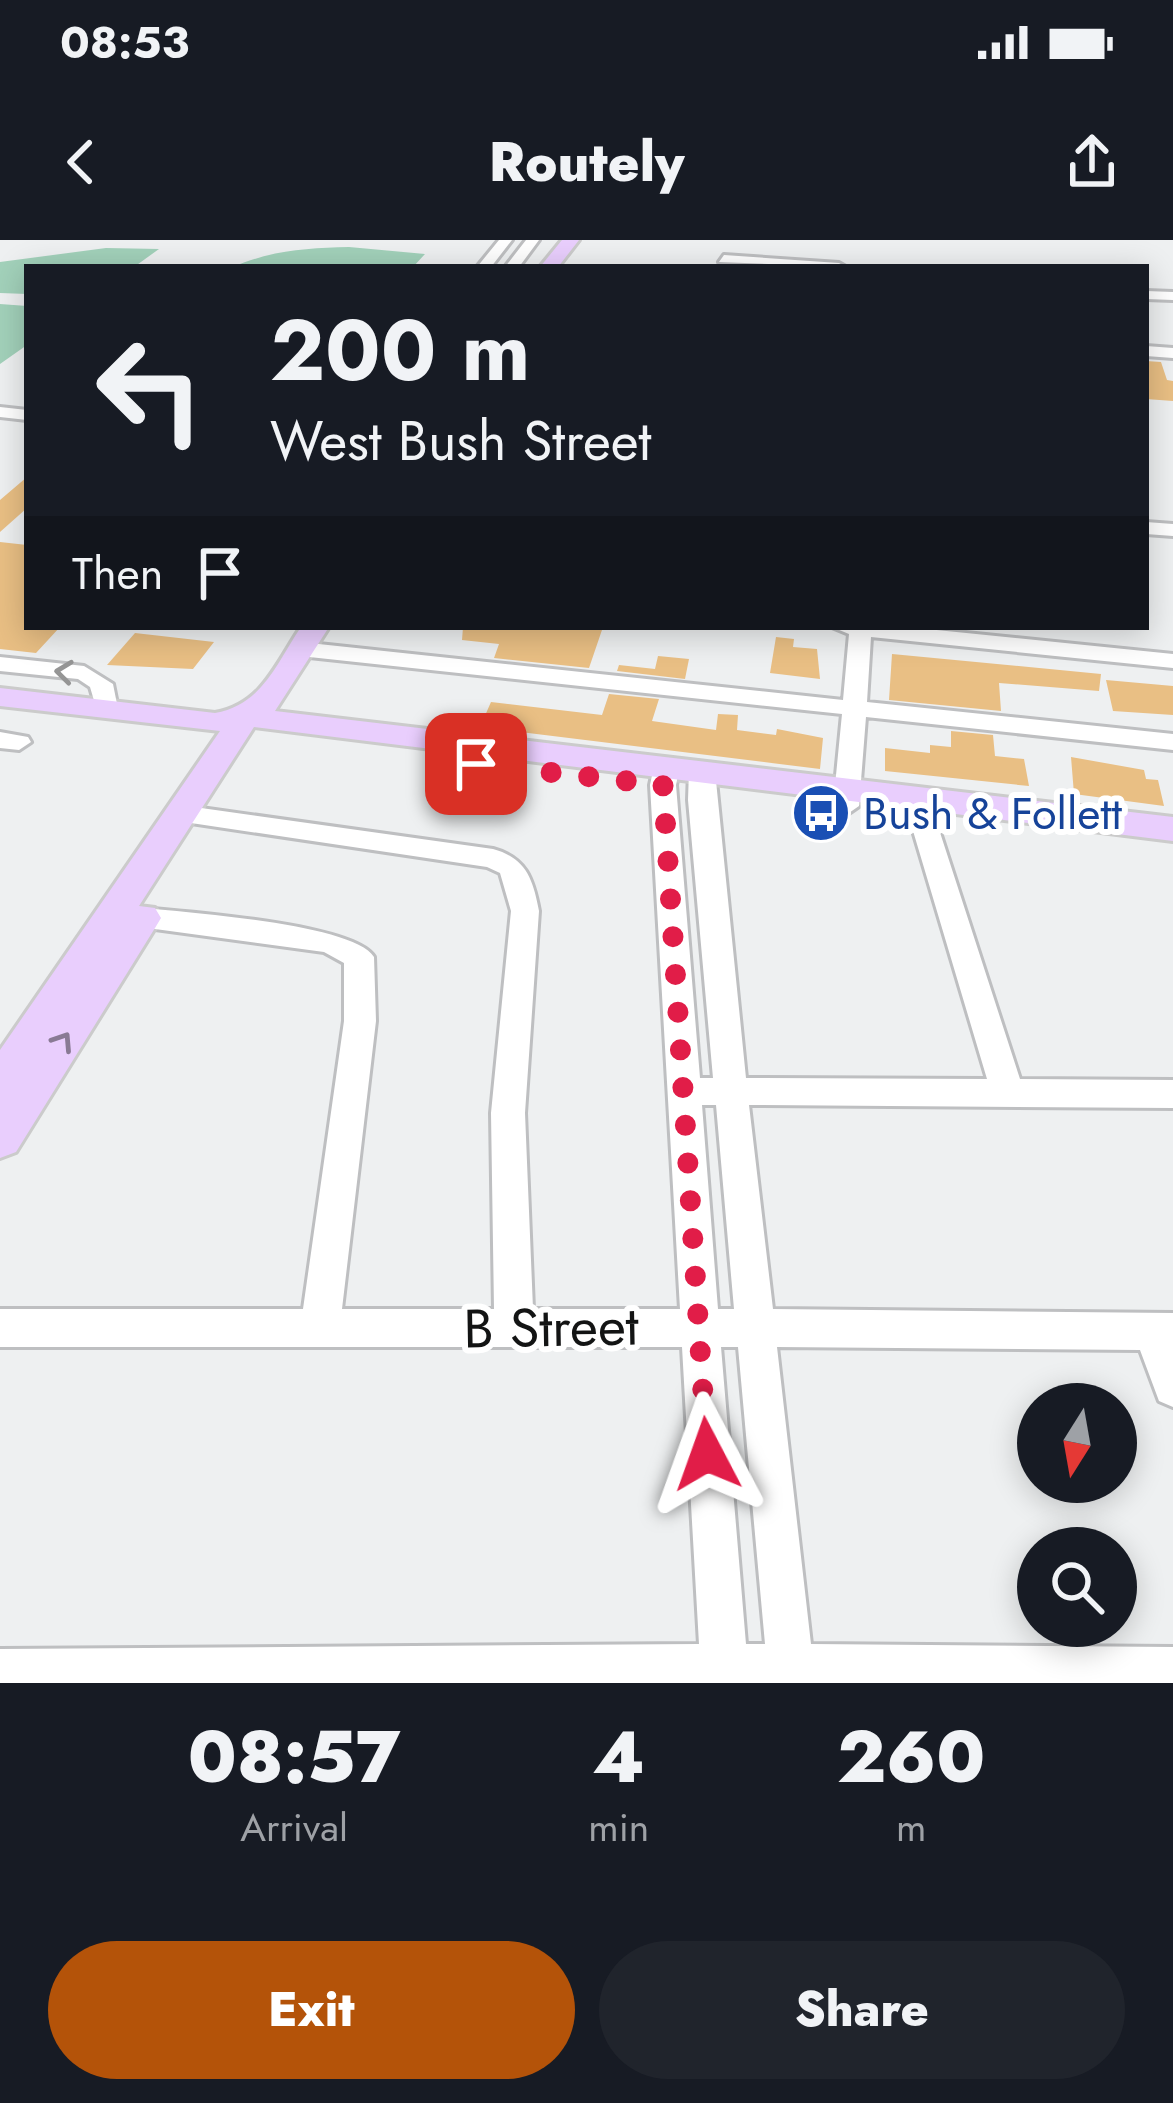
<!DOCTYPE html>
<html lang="en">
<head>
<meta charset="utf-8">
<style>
  :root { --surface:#171b24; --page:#20242c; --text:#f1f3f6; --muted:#9ea1a6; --accent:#b45309 }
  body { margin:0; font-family:Jost,sans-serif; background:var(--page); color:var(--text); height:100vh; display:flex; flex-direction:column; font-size:45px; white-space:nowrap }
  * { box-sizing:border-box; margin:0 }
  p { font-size:39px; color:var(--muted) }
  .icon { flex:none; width:66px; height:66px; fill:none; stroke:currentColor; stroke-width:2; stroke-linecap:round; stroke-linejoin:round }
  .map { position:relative; height:1443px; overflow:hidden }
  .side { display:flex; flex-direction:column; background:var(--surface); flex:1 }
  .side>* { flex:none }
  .top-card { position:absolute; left:24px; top:24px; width:1125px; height:366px; border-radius:0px; box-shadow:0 6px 30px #0003; background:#171b24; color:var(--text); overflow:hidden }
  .needle { width:78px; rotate:191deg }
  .controls { position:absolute; left:1017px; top:1143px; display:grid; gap:24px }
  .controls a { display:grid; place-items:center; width:120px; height:120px; border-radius:50%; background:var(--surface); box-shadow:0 6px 30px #0003; font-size:60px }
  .pin { position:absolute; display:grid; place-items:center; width:102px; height:102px; color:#fff; margin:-51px; border-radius:24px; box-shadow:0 6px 18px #0006 }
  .me { position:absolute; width:132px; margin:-66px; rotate:356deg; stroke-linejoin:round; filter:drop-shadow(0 0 9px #0008) }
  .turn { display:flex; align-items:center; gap:42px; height:252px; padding:0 48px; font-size:54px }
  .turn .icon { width:156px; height:156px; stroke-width:2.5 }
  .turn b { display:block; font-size:84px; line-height:102px }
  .then { display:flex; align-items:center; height:114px; padding:0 48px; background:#0003; gap:24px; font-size:45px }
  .eta { display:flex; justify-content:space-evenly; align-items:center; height:204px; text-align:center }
  .eta b { font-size:72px; font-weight:800; line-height:84px }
  .button { display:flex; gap:24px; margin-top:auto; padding:24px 48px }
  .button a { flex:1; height:138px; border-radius:72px; background:var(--accent); color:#fff; font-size:48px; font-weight:800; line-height:138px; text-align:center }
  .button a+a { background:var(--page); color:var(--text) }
  .status { display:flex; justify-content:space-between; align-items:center; height:84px; padding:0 60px; background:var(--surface); direction:ltr }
  .status svg { height:33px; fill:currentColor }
  header { display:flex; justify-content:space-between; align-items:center; height:156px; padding:0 48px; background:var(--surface); font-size:54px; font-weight:800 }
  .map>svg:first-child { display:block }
  .green { fill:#a2d1ba }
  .building { fill:#e9bf84 }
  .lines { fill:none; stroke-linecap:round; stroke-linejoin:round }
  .minor-casing { stroke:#bebfc1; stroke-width:6 }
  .major-casing { stroke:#cbcbcb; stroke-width:6 }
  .minor { fill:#fff; fill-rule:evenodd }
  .major { fill:#e9cefd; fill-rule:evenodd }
  .oneway { stroke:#959595 }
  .oneway2 { stroke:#897a94 }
  .route { stroke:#e11d48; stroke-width:21; stroke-dasharray:0 37.8 }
  .labels { text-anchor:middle; stroke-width:12; stroke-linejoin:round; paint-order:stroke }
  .transit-label { font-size:45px; fill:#164399; stroke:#fff; text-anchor:start }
  .near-street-label { font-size:54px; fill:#131414; stroke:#fff }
</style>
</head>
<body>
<div class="status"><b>08:53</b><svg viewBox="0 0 49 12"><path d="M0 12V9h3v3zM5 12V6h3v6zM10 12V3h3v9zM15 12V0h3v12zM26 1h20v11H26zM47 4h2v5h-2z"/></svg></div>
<header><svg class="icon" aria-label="back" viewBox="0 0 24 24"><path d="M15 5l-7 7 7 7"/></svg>Routely<svg class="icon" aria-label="share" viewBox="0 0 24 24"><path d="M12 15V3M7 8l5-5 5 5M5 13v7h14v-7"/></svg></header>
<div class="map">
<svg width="1173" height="1443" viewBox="0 0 1173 1443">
  <rect width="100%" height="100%" fill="#eef0f1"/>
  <!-- green -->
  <path class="green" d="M349 7 425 14 413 27H233C272 10 308 8 349 7Z
    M106 8 159 9 134 27H27V54L0 53V22Z
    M0 64 27 66V105L0 124Z"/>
  <!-- building -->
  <path class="building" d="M1146 121 1161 122 1167 140 1173 141V161L1146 159Z
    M27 237V268L0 292V260Z
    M0 302 27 305V387H60L36 413 0 409Z
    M463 387 567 389 603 387 589 428 494 418 499 404 462 400Z
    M135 393 214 402 193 429 107 425Z
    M776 397 794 399 793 407 817 409 820 439 770 433Z
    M892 414 1101 434 1099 451 999 443 1001 471 889 460Z
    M658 416 689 419 685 439 617 431 619 425 655 429Z
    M1106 440 1173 446V475L1113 471Z
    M609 454 659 459 652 481 716 490 718 474 738 475 737 490 776 495 777 489 823 498 820 529 480 487 491 462 602 475Z
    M951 491 993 495 995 516 1024 519 1029 546 885 531V508L930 513V505L951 507Z
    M1071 517 1144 530 1146 539 1158 540 1164 566 1074 554Z"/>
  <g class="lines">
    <!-- minor casing -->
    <g class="minor-casing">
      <path id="minor" d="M499 0H512L491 27H477Z
        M526 0H539L519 27H505Z
        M724 15 839 23 846 27 719 22Z
        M1146 51 1173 52V60L1146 59Z
        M1146 106 1173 108V118L1146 116Z
        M0 167 27 170V180L0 177Z
        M1146 282 1173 284V296L1146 294Z
        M832 387H907L1173 414V428L871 397 867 462 1173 494V510L866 477 859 566 846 575 833 566 842 474 300 416 289 409 300 402 843 460 849 394Z
        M0 417 84 426 113 444 118 469 114 474H98L90 447 78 439 0 431Z
        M0 492 28 497 31 502 19 510 0 508Z
        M667 518 680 526 676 545 700 838H713L688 560 689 531 702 523 715 531 746 838 987 839 908 574 921 565 934 574 1020 839 1173 840V868L749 865 773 1069 1173 1073V1167L1159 1161 1140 1110 777 1107 811 1404 1173 1407V1443H0V1409L699 1404 682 1107H0V1069H303L344 781V723L324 712 111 683 107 676 121 666C168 671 353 682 374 717L376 781 342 1069H494L491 873 511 671 500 633 487 627 171 580 167 574 180 565 493 609C526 618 533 639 539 671L525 873 533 1069H680L650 545 654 526ZM702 865H716L734 1069H718ZM721 1107H738L765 1404H746Z"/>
    </g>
    <!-- major casing -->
    <g class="major-casing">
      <path id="major" d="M562 0H579L558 27H540Z
        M301 387H329L275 471 1173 577V601L254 487 139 666 155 668 161 678 155 688 16 912 0 918V810L220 491 0 466V448L215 473C262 465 276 424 301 387Z"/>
    </g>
    <!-- minor -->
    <use href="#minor" class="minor"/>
    <!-- major -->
    <use href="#major" class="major"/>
  </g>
  <!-- one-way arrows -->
  <defs><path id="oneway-chevron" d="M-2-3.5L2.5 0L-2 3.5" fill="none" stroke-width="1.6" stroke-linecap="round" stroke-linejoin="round" transform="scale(3)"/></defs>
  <use class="oneway" href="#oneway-chevron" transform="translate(64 432) rotate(-173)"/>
  <use class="oneway2" href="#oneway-chevron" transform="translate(63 801) rotate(-57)"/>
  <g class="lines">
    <!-- route -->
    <path class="route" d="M476 524 663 545 707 1214"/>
  </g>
  <!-- icons -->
  <defs>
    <g id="bus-disc" transform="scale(3)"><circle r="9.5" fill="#1a4fb4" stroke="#fff"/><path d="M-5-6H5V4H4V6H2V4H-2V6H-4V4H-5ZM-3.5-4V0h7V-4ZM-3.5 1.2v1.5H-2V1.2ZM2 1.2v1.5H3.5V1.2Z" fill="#fff"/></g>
  </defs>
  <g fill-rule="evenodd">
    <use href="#bus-disc" x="821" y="573"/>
  </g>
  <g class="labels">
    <!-- transit labels -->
    <g class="transit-label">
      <text x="863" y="589">Bush &amp; Follett</text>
    </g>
    <!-- near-street labels -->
    <g class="near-street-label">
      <text transform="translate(551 1087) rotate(-1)" y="19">B Street</text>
    </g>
  </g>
</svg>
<div class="controls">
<a><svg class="needle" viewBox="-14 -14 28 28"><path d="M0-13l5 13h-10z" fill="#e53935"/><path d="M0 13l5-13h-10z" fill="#9ea1a6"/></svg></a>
<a><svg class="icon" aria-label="search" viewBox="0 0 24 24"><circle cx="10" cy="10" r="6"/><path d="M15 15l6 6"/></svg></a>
</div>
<div class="pin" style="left:476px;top:524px;background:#d93025"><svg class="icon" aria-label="arrive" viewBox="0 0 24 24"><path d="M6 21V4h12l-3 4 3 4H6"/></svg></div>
<svg class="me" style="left:707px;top:1214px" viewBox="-20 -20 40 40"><path d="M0-17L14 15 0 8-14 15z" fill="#e11d48" stroke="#fff" stroke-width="4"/></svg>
<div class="top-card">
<div class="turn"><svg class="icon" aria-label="left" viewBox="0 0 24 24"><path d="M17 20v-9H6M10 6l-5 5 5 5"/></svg><div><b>200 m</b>West Bush Street</div></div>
<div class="then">Then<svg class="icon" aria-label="arrive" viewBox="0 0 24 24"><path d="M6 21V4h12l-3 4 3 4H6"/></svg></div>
</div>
</div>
<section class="side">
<div class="eta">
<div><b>08:57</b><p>Arrival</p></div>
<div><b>4</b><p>min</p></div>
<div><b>260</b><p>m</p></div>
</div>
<div class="button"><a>Exit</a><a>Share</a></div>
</section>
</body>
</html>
